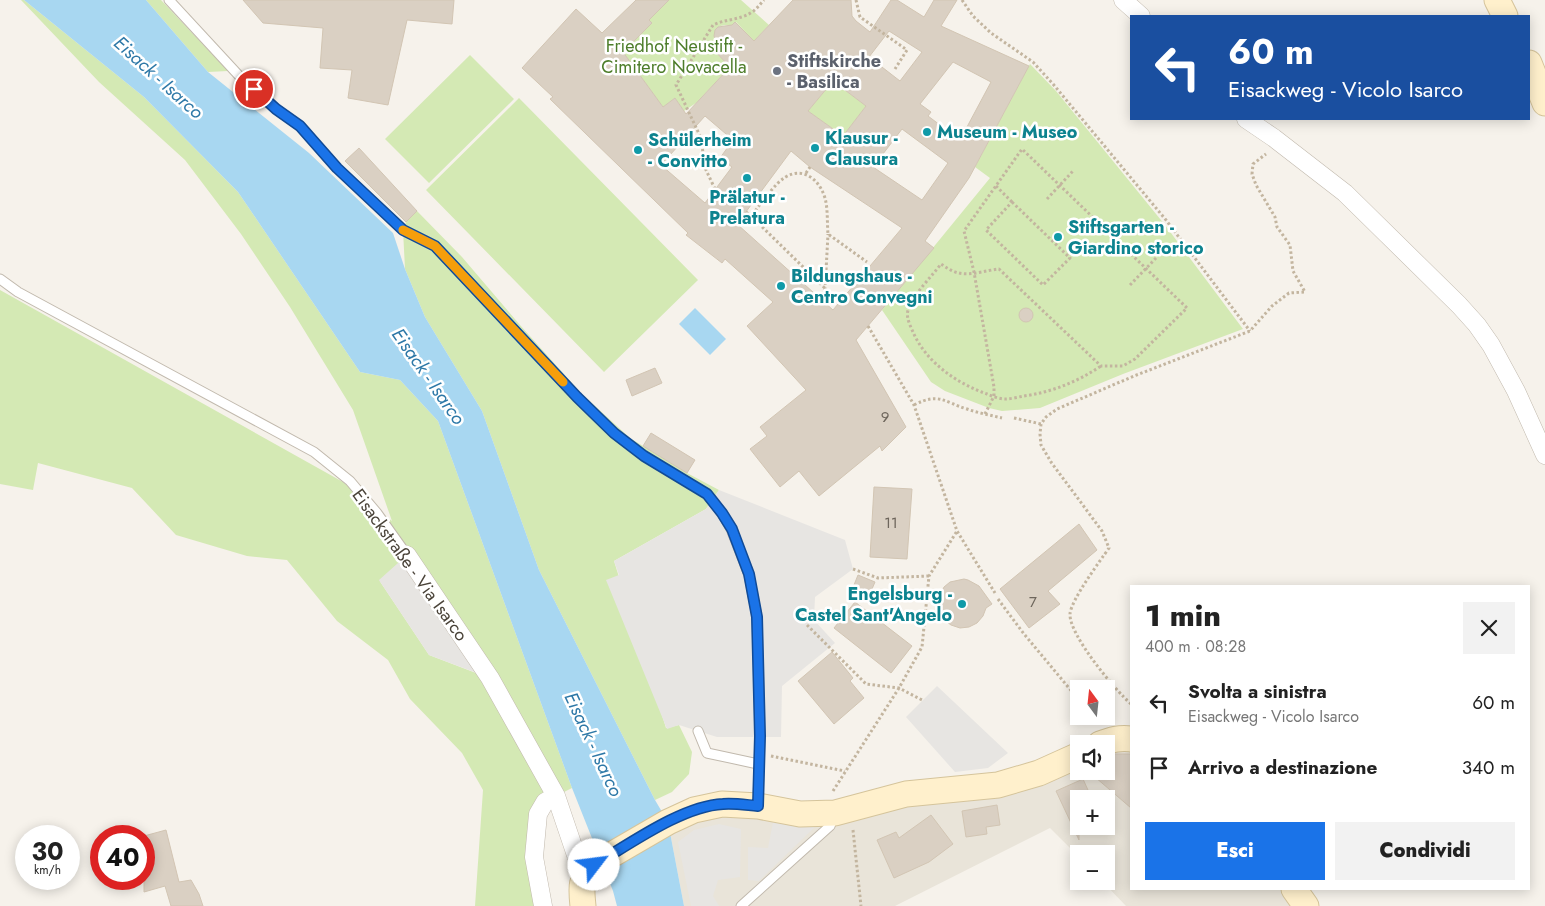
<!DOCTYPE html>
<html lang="it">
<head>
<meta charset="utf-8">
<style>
  :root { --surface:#fff; --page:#f2f2f2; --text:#222; --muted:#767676; --accent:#1a73e8 }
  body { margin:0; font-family:Jost,sans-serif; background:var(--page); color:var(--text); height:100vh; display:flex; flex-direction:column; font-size:19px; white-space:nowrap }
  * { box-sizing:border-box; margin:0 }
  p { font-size:16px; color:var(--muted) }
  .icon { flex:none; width:28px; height:28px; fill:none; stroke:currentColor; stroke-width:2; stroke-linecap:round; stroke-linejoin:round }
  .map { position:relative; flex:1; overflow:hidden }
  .sheet { position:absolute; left:1130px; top:585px; width:400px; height:305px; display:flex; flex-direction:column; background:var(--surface); border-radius:0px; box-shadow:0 2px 12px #0003 }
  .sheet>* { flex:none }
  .banner { position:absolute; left:1130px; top:15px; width:400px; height:105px; border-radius:0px; box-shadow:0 2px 12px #0003; background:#1a4fa0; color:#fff; overflow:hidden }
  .needle { width:32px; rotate:345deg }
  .fabs { position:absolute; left:1070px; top:680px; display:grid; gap:10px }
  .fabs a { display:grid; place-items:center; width:45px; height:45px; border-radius:0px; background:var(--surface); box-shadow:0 2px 12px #0003; font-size:25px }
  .speed { position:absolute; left:15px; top:825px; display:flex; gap:10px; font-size:25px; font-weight:700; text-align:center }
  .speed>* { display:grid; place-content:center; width:65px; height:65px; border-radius:50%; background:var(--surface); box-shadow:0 2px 12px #0003; line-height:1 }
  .speed small { font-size:12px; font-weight:400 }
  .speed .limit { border:8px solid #d22; background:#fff; color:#111 }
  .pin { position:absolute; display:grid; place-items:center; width:42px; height:42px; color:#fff; margin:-21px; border:2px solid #fff; border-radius:50%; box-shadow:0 1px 5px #0007 }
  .me { position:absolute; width:55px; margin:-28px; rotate:60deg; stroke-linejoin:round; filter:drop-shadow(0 0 4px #0008) }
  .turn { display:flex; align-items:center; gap:18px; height:105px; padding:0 15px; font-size:22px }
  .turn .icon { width:65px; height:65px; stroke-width:2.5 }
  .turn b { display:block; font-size:35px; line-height:42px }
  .round { display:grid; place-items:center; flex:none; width:52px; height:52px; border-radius:0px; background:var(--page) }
  .headline { display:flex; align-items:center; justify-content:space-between; height:85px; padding:0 15px }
  h1 { font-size:30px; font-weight:800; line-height:38px }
  .action { display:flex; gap:10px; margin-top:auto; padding:10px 15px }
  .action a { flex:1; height:58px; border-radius:0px; background:var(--accent); color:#fff; font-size:20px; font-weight:800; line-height:58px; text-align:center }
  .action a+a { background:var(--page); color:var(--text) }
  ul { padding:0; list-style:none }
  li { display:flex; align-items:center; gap:15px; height:65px; padding:0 15px }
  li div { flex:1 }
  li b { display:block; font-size:19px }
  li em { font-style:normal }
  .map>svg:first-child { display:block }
  .residential { fill:#e9e4d9; fill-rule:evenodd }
  .green { fill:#d4e9b4; fill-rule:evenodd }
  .parking { fill:#e7e5e2 }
  .water { fill:#a8d7f1 }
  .building { fill:#dad0c3; stroke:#d2c5b3; fill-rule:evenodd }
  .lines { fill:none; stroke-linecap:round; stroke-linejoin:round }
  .lane-casing { stroke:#c1b9ad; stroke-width:11 }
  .street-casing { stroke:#c1b9ad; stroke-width:19 }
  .secondary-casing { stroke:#d5c49b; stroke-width:27 }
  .path { stroke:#c3b59f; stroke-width:3; stroke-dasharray:2.5 2.5; stroke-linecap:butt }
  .lane { stroke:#fff; stroke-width:9 }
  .street { stroke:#fff; stroke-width:18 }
  .secondary { stroke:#fff0cc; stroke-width:25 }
  .route-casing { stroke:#114b97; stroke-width:12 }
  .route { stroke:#1a73e8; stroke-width:9 }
  .slow { stroke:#f59e0b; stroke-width:9 }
  .worship-dot { fill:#6b7280; stroke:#fff; stroke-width:2 }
  .culture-dot { fill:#0f9aa8; stroke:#fff; stroke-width:2 }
  .labels { text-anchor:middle; stroke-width:5; stroke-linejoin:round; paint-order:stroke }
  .number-label { font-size:15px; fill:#6e665c }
  .park-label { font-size:18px; fill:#4d7d2a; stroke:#fff }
  .worship-label { font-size:18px; font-weight:bold; fill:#5b616d; stroke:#fff; text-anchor:start }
  .culture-label { font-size:18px; font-weight:bold; fill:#0d838f; stroke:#fff; text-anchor:start }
  .street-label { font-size:18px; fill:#4a4339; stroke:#fff }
  .water-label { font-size:19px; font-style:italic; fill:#2d78a7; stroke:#fff }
</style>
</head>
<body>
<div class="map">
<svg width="1545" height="906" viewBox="0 0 1545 906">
  <rect width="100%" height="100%" fill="#f6f2eb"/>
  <!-- residential -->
  <path class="residential" d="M1131 739V889H1307L1318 906H1126L1102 881H1106V854H1079V857L1050 828 895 906H684L668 822 694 810 817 815 1079 755V771H1106V744ZM1079 799H1106V826H1079Z"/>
  <!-- green -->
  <path class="green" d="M21 0H24L144 97 238 192 360 372 400 380 438 421 572 788 556 796 538 814 543 906H475L483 790 462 753 410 699 388 660 337 621 287 560 247 556 176 535 132 488 38 463 33 490 0 484V290L343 482 392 521 353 410 290 307 241 234 185 160 99 82ZM379 580 489 678 429 655Z
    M146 0H161L228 71 208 72Z
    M669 0H741L769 25 754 41 736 22 730 27 727 25C716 25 712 32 716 41L711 47 730 67 696 103 684 111 675 98 663 107 623 52 652 23 649 20Z
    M470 55 514 99 429 183 385 139Z
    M1030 64 1056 91 1165 225 1243 329 1123 374 1040 408 1002 411 989 408 945 391 931 382 882 310 990 178 975 167Z
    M833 81 866 106 843 136 808 111Z
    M519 98 698 280 604 372 426 190Z
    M417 211 462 257 520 325 581 393 630 438 687 473 719 490 706 509 614 561 666 728 679 725 692 752 689 774 672 792 655 800 539 570 482 411 425 317 405 269 403 230 406 222Z"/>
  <!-- parking -->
  <path class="parking" d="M719 490 845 540 853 569 815 597 814 620 835 643 782 686 781 737H717L679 725 667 729 606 580 619 575 614 561 706 509Z
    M407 555 490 678 429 655 379 580Z
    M937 686 1008 753 988 768 955 772 906 717Z
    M773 822 817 825 759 881 748 880V847L768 848Z
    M719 824 741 829 740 877 718 880 713 896 719 906H691L678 842 694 830Z"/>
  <!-- water -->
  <path class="water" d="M24 0H146L208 72 309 153 393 233 405 269 425 317 482 411 539 570 655 800 668 822 684 906H617L613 891 572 788 438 421 400 380 360 372 238 192 144 97Z
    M695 308 726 339 710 355 679 324Z"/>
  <!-- building -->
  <path class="building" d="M243 0H454L452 24 407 20 388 105 348 98 352 70 320 68 323 28 263 23Z
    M636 0H669L649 20 652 23 623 52 663 107 675 98 686 114 730 67 711 47 716 41 714 36 715 30 718 27 732 25 735 22 754 41 793 0H851L852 16 856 21 870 32 891 0H897L924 17 934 0H957L941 26 1029 66 969 178 925 241 934 248 856 340 906 427 882 451 880 446 819 496 799 471 780 487 750 449 767 436 760 427 806 390 747 326 773 302 725 259 722 263 686 235 688 233 550 99 553 97 522 68 576 9 602 33ZM889 31 922 52 900 81 869 57ZM953 62 991 82 960 140 928 116 931 112 920 104ZM833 81 866 106 843 136 808 111ZM705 116 733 140 720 158 732 167 705 203 661 165ZM902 129 948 163 922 200 873 167ZM791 151 810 167 902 228 833 310 737 224Z
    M359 148 417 211 406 222 345 161Z
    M1019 315a7 7 0 1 1 14 0a7 7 0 1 1-14 0Z
    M655 368 662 383 632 396 626 380Z
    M651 433 695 460 687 473 643 446Z
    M874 487 912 489 907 559 870 557Z
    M1079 524 1097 550 1048 591 1060 604 1029 628 1000 589Z
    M858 575 875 582 869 596 852 590Z
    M964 579 968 580 979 586 992 604 986 608 983 616 977 623 969 627 960 628 951 625 944 620 938 608V599L944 587 950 582Z
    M855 602 912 646 891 673 834 628Z
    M832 652 853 678 850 681 864 698 834 724 798 681Z
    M1115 754H1131V808L1088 771H1106V758Z
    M1083 779 1092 799H1079V840L1056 791Z
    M997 805 1000 825 986 827 987 834 966 837 962 811Z
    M931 815 953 844 929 862 894 878 877 840 896 832 899 838Z
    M166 830 179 882 191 880 199 894 203 906H171L165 886 144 892V836Z"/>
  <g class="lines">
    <!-- lane casing -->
    <g class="lane-casing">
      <path id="lane" d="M169 0 243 80 276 109 300 126 337 168 403 230 435 246 577 397 614 433 644 456 707 494 722 513 731 529 749 575 757 617 760 736 758 803
        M0 279 18 292 314 452 350 481 377 513 407 555
        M698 731 707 753 758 764
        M741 906 830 826 834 816"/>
    </g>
    <!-- street casing -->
    <g class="street-casing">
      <path id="street" d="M1123 0 1141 16
        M1246 119 1274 138 1345 193 1459 305 1477 325 1491 345 1516 391 1545 455
        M407 555 490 678 556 796 578 861 585 875
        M543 906 534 857 538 814 545 802 556 796"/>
    </g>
    <!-- secondary casing -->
    <g class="secondary-casing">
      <path id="secondary" d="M1497 0 1505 16
        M1529 63 1545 103
        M1100 744C1111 740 1120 737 1131 739
        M1294 889 1306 906
        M583 906C581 887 580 879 594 865L668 822 694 810 722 804 758 806 800 814 835 813 906 794 998 785 1039 773 1079 755"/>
    </g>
    <!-- path -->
    <path class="path" d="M856 0 860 17 907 50 895 69
      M962 0 973 16 991 33 1033 62 1053 84 1166 220 1250 331
      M806 173 810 167
      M996 186 1012 202
      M715 189 705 168 701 138 676 85 713 25C725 19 741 20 752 12 757 9 760 4 764 0
      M1047 199 1073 171
      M1012 202 1070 258 1043 285 986 230Z
      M746 212 751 216
      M1130 285 1158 256
      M825 290 828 234
      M839 302 751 216C760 205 768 193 778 183 797 164 818 175 825 198 828 209 827 222 828 234L867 262
      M868 326 914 405 957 531 995 593
      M914 405C939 392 944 402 967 409 978 413 990 415 1002 418
      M985 414 994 396V387L974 272 964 231 1022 149 1187 308 1135 359 1123 366H1101L999 269C987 270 971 276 959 273 953 272 947 268 941 264 932 276 912 296 908 310 906 318 910 325 913 332 926 362 956 383 987 394 992 396 999 399 1005 399 1011 399 1018 397 1024 396 1052 392 1077 382 1101 366
      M1014 418 1041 424
      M853 569 878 578 929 576
      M998 599 1024 634 1079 700
      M807 625 866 684 899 688 922 700
      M1131 704C1115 690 1069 635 1070 614 1071 600 1100 561 1109 548L1102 531 1051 462 1041 445 1040 434 1041 424 1046 417 1057 409 1134 376 1250 331 1272 306 1289 293 1305 292 1293 271 1290 245 1277 227 1275 217 1256 185 1252 174 1253 164 1266 154
      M1092 716 1097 722
      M771 756 845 771
      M833 791 899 688 922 647 929 576 957 531
      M853 830 861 906"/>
    <!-- lane -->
    <use href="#lane" class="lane"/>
    <!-- street -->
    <use href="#street" class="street"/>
    <!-- secondary -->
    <use href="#secondary" class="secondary"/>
  </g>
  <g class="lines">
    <!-- route casing -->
    <g class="route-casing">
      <path id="route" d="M254 89 276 109 300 126 337 168 403 230 435 246 577 397 614 433 644 456 707 494 722 513 732 529 749 574 757 617 760 736 758 806C746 805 734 803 723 804 682 806 630 844 594 865"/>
    </g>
    <!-- route -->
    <use href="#route" class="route"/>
    <!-- slow -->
    <path class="slow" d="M403 230 435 246 563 382"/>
  </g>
  <!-- markers -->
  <circle class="worship-dot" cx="777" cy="71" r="5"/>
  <g class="culture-dot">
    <circle cx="927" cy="132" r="5"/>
    <circle cx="815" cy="148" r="5"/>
    <circle cx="638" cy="150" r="5"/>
    <circle cx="747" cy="178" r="5"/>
    <circle cx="1058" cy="237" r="5"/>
    <circle cx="781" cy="286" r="5"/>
    <circle cx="962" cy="604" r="5"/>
  </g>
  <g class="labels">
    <!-- number labels -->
    <g class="number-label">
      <text x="885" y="422">9</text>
      <text x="891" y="528">11</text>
      <text x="1033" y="607">7</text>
    </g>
    <!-- park labels -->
    <g class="park-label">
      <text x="674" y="52">Friedhof Neustift -<tspan x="674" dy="21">Cimitero Novacella</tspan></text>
    </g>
    <!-- worship labels -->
    <g class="worship-label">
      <text x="787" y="67">Stiftskirche<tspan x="787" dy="21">- Basilica</tspan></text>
    </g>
    <!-- culture labels -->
    <g class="culture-label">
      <text x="937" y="138">Museum - Museo</text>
      <text x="825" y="144">Klausur -<tspan x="825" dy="21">Clausura</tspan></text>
      <text x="648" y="146">Schülerheim<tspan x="648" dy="21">- Convitto</tspan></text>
      <text x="747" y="203" text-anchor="middle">Prälatur -<tspan x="747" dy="21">Prelatura</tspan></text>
      <text x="1068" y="233">Stiftsgarten -<tspan x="1068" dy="21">Giardino storico</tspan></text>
      <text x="791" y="282">Bildungshaus -<tspan x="791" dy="21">Centro Convegni</tspan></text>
      <text x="952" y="600" text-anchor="end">Engelsburg -<tspan x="952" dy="21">Castel Sant'Angelo</tspan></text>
    </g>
    <!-- street labels -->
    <g class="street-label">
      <text transform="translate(410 565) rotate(54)" y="6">Eisackstraße - Via Isarco</text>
    </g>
    <!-- water labels -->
    <g class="water-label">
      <text transform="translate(159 77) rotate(42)" y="7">Eisack - Isarco</text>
      <text transform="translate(429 376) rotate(55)" y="7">Eisack - Isarco</text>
      <text transform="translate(594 744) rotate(65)" y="7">Eisack - Isarco</text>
    </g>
  </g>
</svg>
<div class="fabs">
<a><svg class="needle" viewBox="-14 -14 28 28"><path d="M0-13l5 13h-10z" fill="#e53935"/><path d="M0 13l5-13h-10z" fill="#767676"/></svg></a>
<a><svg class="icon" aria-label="sound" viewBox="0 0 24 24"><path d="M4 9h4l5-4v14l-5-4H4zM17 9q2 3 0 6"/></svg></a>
<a>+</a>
<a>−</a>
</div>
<div class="speed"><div>30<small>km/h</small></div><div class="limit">40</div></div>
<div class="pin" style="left:254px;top:89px;background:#d93025"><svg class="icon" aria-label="arrive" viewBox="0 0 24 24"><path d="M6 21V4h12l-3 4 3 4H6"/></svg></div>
<svg class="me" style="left:594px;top:865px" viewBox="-20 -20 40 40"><circle r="19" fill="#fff"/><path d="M0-13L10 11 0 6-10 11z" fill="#1a73e8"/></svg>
<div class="banner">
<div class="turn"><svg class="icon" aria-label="left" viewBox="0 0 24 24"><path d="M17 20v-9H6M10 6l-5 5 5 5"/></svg><div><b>60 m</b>Eisackweg - Vicolo Isarco</div></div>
</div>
<section class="sheet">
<div class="headline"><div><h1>1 min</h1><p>400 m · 08:28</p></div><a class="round"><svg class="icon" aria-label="close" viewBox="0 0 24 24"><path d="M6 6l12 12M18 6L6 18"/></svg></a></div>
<ul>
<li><svg class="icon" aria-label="left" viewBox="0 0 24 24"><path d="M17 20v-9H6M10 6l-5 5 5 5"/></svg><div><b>Svolta a sinistra</b><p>Eisackweg - Vicolo Isarco</p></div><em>60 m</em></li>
<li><svg class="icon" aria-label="arrive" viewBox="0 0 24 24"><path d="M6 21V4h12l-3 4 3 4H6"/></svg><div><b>Arrivo a destinazione</b></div><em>340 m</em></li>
</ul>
<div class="action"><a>Esci</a><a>Condividi</a></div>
</section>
</div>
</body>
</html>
